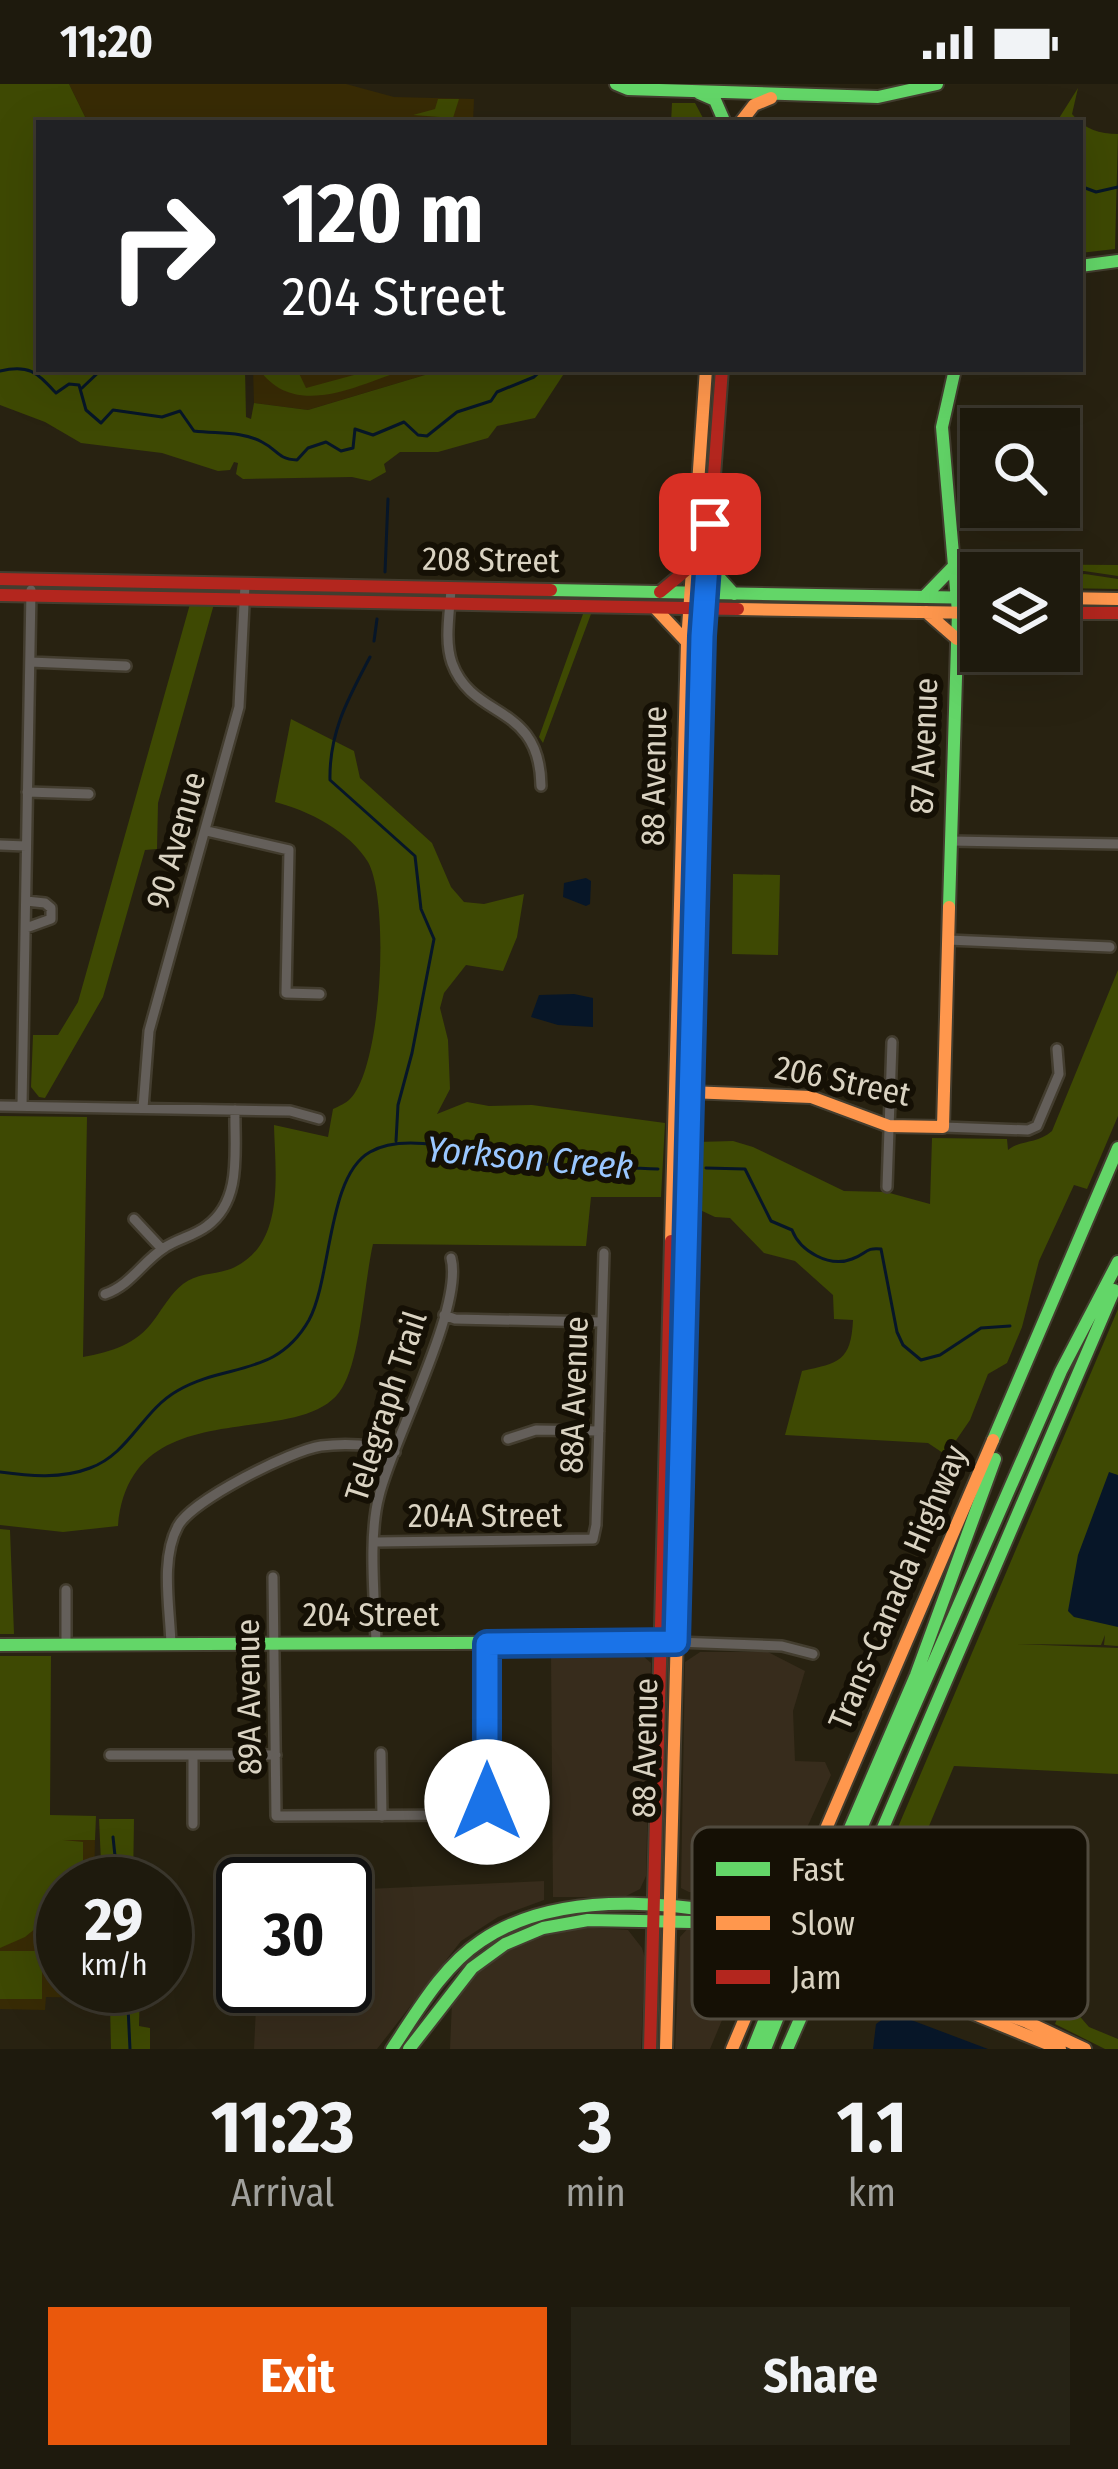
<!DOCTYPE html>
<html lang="en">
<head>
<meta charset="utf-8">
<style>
  :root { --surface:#1e1a0d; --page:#262316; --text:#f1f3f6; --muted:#a1a19d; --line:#3c382e; --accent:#ea580c }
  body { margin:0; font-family:"Fira Sans Condensed",sans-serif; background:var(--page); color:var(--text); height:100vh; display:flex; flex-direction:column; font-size:45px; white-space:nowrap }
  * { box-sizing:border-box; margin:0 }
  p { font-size:39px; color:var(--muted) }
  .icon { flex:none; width:66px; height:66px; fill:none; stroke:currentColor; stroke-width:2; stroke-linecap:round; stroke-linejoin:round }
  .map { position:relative; height:1965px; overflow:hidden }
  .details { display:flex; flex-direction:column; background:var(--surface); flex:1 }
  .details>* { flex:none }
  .guide { position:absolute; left:36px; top:36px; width:1047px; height:252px; border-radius:0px; box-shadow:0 12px 48px #0002,0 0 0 3px var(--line); background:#202124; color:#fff; overflow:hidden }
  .fabs { position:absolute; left:960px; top:324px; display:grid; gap:24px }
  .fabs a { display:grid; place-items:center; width:120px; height:120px; border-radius:0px; background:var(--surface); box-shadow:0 12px 48px #0002,0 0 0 3px var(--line); font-size:60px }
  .speed { position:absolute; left:36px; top:1773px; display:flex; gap:24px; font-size:60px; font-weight:700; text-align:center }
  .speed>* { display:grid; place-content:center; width:156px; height:156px; border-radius:50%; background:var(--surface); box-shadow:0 12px 48px #0002,0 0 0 3px var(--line); line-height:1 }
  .speed small { font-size:30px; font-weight:400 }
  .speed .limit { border:6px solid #111; border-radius:18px; background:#fff; color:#111 }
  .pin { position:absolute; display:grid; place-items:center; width:102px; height:102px; color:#fff; margin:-51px; border-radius:24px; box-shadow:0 6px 18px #0006 }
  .me { position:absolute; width:132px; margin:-66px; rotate:0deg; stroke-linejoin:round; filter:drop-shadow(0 0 9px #0008) }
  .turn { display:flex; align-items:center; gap:42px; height:252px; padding:0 48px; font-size:54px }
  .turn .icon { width:156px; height:156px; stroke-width:2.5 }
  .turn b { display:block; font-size:84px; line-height:102px }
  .eta { display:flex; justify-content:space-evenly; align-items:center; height:204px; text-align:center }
  .eta b { font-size:72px; font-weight:700; line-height:84px }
  .primary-button { display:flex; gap:24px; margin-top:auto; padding:24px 48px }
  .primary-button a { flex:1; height:138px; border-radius:0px; background:var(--accent); color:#fff; font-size:48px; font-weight:700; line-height:138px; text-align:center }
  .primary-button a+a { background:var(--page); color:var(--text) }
  .status { display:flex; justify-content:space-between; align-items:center; height:84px; padding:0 60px; background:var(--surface); direction:ltr }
  .status svg { height:33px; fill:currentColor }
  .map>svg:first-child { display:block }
  .commercial { fill:#372c1c }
  .built { fill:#382b05 }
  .green { fill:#3e4903 }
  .water { fill:#071628 }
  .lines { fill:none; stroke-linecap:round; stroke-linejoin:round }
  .stream { stroke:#071628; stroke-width:3 }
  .street-casing { stroke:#433d2f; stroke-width:14 }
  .fast-casing { stroke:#433d2f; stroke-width:16 }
  .slow-casing { stroke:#433d2f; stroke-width:16 }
  .jam-casing { stroke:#433d2f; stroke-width:16 }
  .street { stroke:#645f5a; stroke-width:9 }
  .fast { stroke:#63d668; stroke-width:12 }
  .slow { stroke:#ff974d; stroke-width:12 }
  .jam { stroke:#b3261e; stroke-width:12 }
  .fast-bridge-casing { stroke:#433d2f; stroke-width:20; stroke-linecap:butt }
  .slow-bridge-casing { stroke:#433d2f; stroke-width:20; stroke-linecap:butt }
  .fast-bridge { stroke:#63d668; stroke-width:15 }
  .slow-bridge { stroke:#ff974d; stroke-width:15 }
  .route-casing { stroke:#114b97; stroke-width:30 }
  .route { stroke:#1a73e8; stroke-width:21 }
  .labels { text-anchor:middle; stroke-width:12; stroke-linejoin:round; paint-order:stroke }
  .street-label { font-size:33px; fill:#dad3c2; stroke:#151005 }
  .water-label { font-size:36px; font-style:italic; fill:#9ac7ff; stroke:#151005 }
  .key { fill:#151005; stroke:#504a3e; stroke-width:3 }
  .key-label { font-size:33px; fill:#dad3c2 }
</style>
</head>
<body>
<div class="status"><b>11:20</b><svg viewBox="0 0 49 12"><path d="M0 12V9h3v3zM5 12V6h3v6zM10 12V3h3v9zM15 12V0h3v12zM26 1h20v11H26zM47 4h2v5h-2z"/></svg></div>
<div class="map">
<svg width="1118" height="1965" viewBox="0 0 1118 1965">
  <rect width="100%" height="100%" fill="#282211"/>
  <!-- commercial -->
  <path class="commercial" d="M700 1568H768L805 1587 793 1627 795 1677 825 1678 831 1691 769 1827 714 1808H689L681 1804 685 1578Z
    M551 1570 642 1571 651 1579 646 1792 640 1805 624 1813H553Z
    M544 1797V1816L498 1833 461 1857 377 1965H254L257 1902H345V1806Z
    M690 1842 759 1847 710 1965H675L680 1853Z
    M579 1843 628 1846 642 1864 645 1874 641 1965H450L452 1918 474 1892 503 1868 528 1856Z"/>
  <!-- built -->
  <path class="built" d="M69 0H346L394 13 474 15 473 39H88Z
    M253 285H445L308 326 254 319Z
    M0 1754 95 1756 94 1800H63V1902H92V1914L46 1913 45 1926 0 1925Z"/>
  <!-- green -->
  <path class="green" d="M0 0H69L88 39H39V285H245L246 333 251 335 254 319 308 326 445 285H567L535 334 497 342 488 354 438 368H400L384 380 386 388 370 397 352 393 243 395 236 390 238 379 234 378 230 386 218 387 162 369 81 359 45 338 0 321Z
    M1078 4 1072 30C1084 45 1100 50 1118 50L1115 165 1080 169V39H1056Z
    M438 15H459L453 34 413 31 435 25Z
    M672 19H695L703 34 699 39H671Z
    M259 285H297L306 304 376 285H407C360 300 295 337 259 285Z
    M971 480 1118 481V492L1084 487 995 489 973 485Z
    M1085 490 1118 495V505L1059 504V492Z
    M190 520H214L158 719 157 765 145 766 103 913 45 1014 39 1013 31 1003 33 951H58L78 918Z
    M583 530H591L543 659 539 653Z
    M291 635 354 667 360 694 432 759 451 803 464 818 484 820 524 810 517 853 503 887 466 881 444 909 440 924 448 956 450 1005 437 1030 467 1018 489 1022 532 1021 665 1039 661 1113H591L586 1162 373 1160C364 1199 361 1273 342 1304 303 1370 130 1302 118 1442L63 1448 0 1441V1032L87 1033 83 1273C111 1268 137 1260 154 1236 163 1224 171 1209 183 1200 198 1188 219 1191 235 1183 286 1158 275 1087 274 1041L328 1053 333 1025C339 1022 345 1020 350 1015 382 984 390 817 368 778 350 748 308 726 275 718Z
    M733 790 780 791 778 871 732 870Z
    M1118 886V1032L1087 1105 1074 1101 1039 1177 1022 1243 1007 1279 988 1290 970 1336 946 1371 928 1359 785 1351 802 1287C839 1279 851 1277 853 1236L834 1235 833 1211 795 1177 764 1169 730 1134 715 1133 698 1125 697 1058 733 1057 753 1063 844 1107 886 1108 930 1120 932 1054 1007 1055 1008 1066C1020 1056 1037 1060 1052 1047Z
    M1118 1225V1562L1104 1561 1105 1551 1101 1561 1017 1560 1118 1564V1690L954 1682 884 1850 889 1877 848 1861Z
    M0 1445 10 1446 14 1550H0Z
    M0 1572H51L50 1731 96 1732 95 1756H63L83 1758V1786L77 1800H63V1822L25 1853 0 1864Z
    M99 1735H134L133 1800H102Z
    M0 1867H42V1915H0Z
    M102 1902H140L139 1942 150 1944V1965H111L110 1920Z
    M1054 1919 1076 1928 1089 1943 1118 1955V1965H1105L1055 1940 1061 1925Z"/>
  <!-- water -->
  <path class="water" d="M586 794 591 797 590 820 586 822 563 813 564 799Z
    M574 910 593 914V943L558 941 531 933 539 911Z
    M1109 1388 1118 1391V1543L1074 1533 1068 1527 1078 1471Z
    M890 1930 898 1931 988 1965H873L876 1940Z"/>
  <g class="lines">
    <!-- stream -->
    <path class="stream" d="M1080 102 1096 108 1118 103
      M1080 160 1083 166
      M0 287C30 280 37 289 56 309L69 300 79 301 86 326 101 339 113 326 162 333 180 327 194 347C218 350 242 347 262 358 278 366 277 375 297 376L308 364 326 358 341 367 353 364 355 345 373 351 404 338 418 351 427 352 457 328 491 317 497 308 534 293 543 285
      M82 304 102 285
      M385 488 388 415
      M374 557 377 535
      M370 573C348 615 329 648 330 696L415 772 421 825 434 855 412 969 398 1021 396 1057
      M706 1084 745 1085 771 1137 792 1146C800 1167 829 1184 852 1175 866 1170 866 1163 881 1165L897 1248 903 1261 921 1276 940 1271 981 1244 1010 1242
      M0 1388C29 1392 62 1395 90 1384 129 1370 142 1327 177 1307 227 1278 276 1294 309 1236 332 1193 327 1092 370 1068 411 1044 486 1075 531 1079 573 1083 616 1083 658 1085
      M113 1753 118 1800
      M127 1902 130 1965"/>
    <!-- street casing -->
    <g class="street-casing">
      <path id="street" d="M451 504C450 528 444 556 452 579 473 637 540 618 541 702
        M30 578 126 582
        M27 708 89 710
        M207 747 289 766 286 909 320 910
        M951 757 1118 760
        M0 761 26 762
        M26 844 51 835V824L45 819 26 817
        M948 856 1110 863
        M0 1022 290 1027 319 1035
        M22 1022 31 506
        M143 1024 149 947 239 623 245 500
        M943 1043 1028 1046 1037 1042 1059 990 1057 965
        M887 1103 892 958
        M134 1135 162 1165
        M105 1210C131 1201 142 1178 164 1164 177 1155 194 1152 207 1142 243 1116 234 1065 235 1026
        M444 1231 455 1235 601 1238
        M508 1355 536 1346 599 1347
        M376 1458 593 1455 596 1441 604 1169
        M273 1493 276 1732 473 1731 484 1728 487 1718 486 1560
        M66 1506V1561
        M676 1558 782 1562 813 1570
        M376 1560C375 1516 368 1453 379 1412 392 1357 464 1223 451 1174
        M171 1561C170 1524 160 1475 178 1442 192 1416 292 1366 321 1362 344 1359 373 1360 395 1368
        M381 1669 382 1732
        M110 1671H276
        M193 1740V1671"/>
    </g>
    <!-- fast casing -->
    <g class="fast-casing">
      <path id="fast" d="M616 0 628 5 878 13 937 0
        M699 9 715 16 725 39
        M1080 182 1118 177
        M706 479 734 510
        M957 481 981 505
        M551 506 981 514
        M924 513 956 480
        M949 823 958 528 942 343 955 285
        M993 1356 1118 1064
        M681 1395 698 691
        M0 1561 669 1558
        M829 1793 916 1591 995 1375
        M843 1837 1114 1206
        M820 1849 824 1829 1061 1287 1118 1178
        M803 1874 819 1868 822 1852
        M392 1965C417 1928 442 1883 481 1857 566 1799 695 1821 790 1841
        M409 1965 472 1884 505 1860 543 1844 588 1836 743 1839 777 1845 788 1857
        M753 1965 792 1867
        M765 1965 795 1890 811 1874
        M787 1965 818 1894"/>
    </g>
    <!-- slow casing -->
    <g class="slow-casing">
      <path id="slow" d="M740 39 754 21 771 14
        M1059 514 1118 515
        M655 524 686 557
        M738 525 981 529
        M926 528 957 555
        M689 1008 811 1013 889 1042 943 1043 949 823
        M671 1157 687 558 706 285
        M795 1817 993 1356
        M816 1844 833 1865 1027 1938 1085 1965
        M830 1871 1060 1965
        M666 1965 681 1395
        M732 1965 770 1875"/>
    </g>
    <!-- jam casing -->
    <g class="jam-casing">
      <path id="jam" d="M0 495 551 506
        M660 508 690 483
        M0 511 738 525
        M1059 529H1118
        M698 691 702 552 722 285
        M802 1841 812 1832 819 1815
        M650 1965 671 1157"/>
    </g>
    <!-- street -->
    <use href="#street" class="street"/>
    <!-- fast -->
    <use href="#fast" class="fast"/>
    <!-- slow -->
    <use href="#slow" class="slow"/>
    <!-- jam -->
    <use href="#jam" class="jam"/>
    <!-- fast-bridge casing -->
    <g class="fast-bridge-casing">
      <path id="fast-bridge" d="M818 1894 843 1837"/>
    </g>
    <!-- slow-bridge casing -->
    <g class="slow-bridge-casing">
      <path id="slow-bridge" d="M770 1875 795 1817"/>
    </g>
    <!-- fast-bridge -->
    <use href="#fast-bridge" class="fast-bridge"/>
    <!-- slow-bridge -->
    <use href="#slow-bridge" class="slow-bridge"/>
  </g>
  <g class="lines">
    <!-- route casing -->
    <g class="route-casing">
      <path id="route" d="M487 1718V1560L676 1558 702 552 710 440"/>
    </g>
    <!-- route -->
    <use href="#route" class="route"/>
  </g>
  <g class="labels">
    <!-- street labels -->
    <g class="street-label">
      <text transform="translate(491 475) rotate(1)" y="12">208 Street</text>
      <text transform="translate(923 662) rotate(-88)" y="12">87 Avenue</text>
      <text transform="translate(653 692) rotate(-89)" y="12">88 Avenue</text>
      <text transform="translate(175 756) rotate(-74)" y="12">90 Avenue</text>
      <text transform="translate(843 996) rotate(12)" y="12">206 Street</text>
      <text transform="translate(573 1311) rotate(-88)" y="12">88A Avenue</text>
      <text transform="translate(385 1322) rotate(-72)" y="12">Telegraph Trail</text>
      <text x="485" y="1443">204A Street</text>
      <text transform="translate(897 1503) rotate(-67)" y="12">Trans-Canada Highway</text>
      <text x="371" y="1542">204 Street</text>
      <text transform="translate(248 1613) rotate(-91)" y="12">89A Avenue</text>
      <text transform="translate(644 1664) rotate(-89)" y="12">88 Avenue</text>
    </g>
    <!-- water labels -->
    <g class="water-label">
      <text transform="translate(530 1073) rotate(5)" y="13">Yorkson Creek</text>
    </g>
  </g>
  <!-- legend -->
  <rect x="692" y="1743" width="396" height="192" rx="18" class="key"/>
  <rect x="716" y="1778" width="54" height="14" fill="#63d668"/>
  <rect x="716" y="1832" width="54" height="14" fill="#ff974d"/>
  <rect x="716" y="1886" width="54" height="14" fill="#b3261e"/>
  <g class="key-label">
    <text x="791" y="1797">Fast</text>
    <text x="791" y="1851">Slow</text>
    <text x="791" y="1905">Jam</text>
  </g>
</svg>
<div class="fabs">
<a><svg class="icon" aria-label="search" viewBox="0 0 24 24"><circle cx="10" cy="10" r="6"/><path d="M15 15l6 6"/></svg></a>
<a><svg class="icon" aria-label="layers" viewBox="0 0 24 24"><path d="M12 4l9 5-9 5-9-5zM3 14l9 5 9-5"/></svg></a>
</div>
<div class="speed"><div>29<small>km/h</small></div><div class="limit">30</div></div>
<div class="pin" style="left:710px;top:440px;background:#d93025"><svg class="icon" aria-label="arrive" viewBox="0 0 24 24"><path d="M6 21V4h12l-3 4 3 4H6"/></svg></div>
<svg class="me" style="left:487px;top:1718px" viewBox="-20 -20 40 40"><circle r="19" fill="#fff"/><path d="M0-13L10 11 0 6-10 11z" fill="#1a73e8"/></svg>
<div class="guide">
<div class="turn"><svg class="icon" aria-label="right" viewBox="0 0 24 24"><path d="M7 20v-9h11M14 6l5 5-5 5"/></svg><div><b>120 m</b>204 Street</div></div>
</div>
</div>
<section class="details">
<div class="eta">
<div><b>11:23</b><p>Arrival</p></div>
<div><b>3</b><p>min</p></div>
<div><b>1.1</b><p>km</p></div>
</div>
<div class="primary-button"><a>Exit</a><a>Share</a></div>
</section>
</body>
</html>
